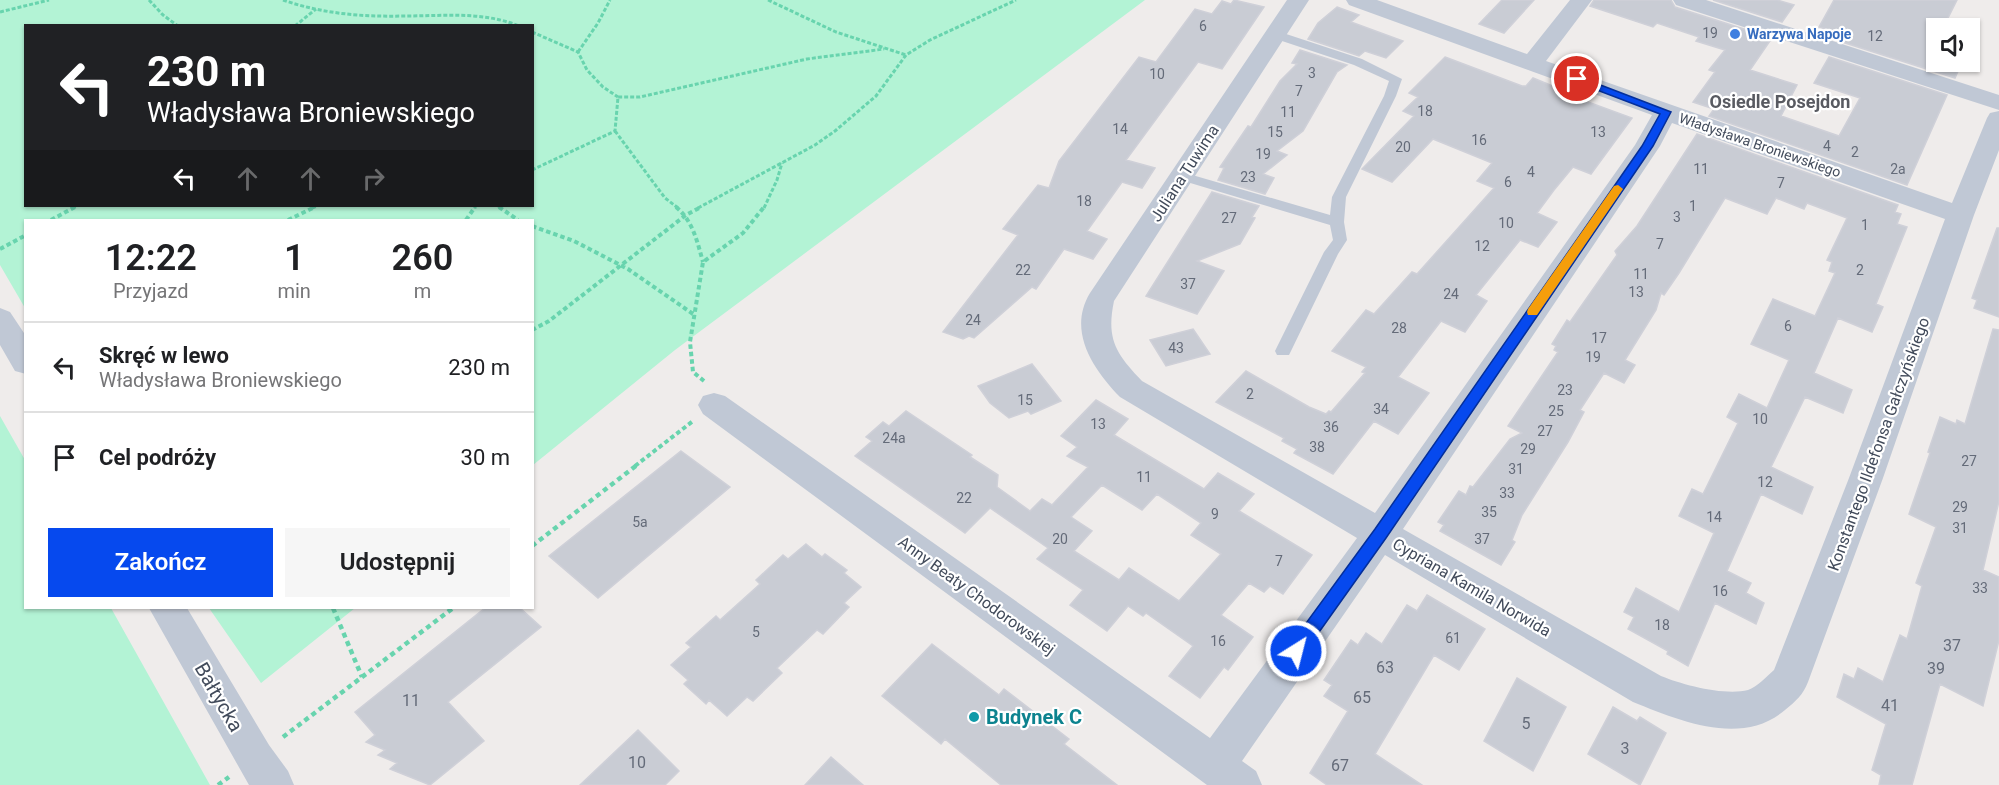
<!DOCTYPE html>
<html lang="pl">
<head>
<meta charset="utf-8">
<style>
  :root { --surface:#fff; --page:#f6f6f6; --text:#202124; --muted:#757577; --line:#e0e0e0; --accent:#0649ee }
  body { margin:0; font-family:Roboto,sans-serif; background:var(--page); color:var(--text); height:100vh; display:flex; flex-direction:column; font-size:22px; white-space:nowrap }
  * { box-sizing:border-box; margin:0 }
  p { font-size:20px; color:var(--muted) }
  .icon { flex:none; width:33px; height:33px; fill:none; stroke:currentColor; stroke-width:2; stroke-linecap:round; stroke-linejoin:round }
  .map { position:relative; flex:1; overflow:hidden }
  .side { position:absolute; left:24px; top:219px; width:510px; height:390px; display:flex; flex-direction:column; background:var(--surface); border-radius:0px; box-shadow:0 2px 4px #0004 }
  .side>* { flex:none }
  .guide { position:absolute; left:24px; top:24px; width:510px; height:183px; border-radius:0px; box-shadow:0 2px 4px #0004; background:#202124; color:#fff; overflow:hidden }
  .controls { position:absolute; left:1926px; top:18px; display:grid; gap:12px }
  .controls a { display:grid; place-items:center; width:54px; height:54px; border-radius:0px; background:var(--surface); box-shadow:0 2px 4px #0004; font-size:30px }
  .pin { position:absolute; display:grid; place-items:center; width:51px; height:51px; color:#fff; margin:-26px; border:3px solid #fff; border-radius:50%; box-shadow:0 2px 6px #0007 }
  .me { position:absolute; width:66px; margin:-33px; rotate:36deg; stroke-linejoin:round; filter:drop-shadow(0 0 4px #0008) }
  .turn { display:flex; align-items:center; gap:21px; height:126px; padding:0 24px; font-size:27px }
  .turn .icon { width:78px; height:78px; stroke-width:2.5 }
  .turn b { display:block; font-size:42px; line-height:51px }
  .lanes { display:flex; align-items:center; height:57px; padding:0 24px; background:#0003; justify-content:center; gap:30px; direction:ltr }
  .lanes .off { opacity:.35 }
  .eta { display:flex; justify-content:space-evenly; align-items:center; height:102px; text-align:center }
  .eta b { font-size:36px; font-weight:600; line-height:42px }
  .primary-button { display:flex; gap:12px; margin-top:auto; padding:12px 24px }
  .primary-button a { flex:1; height:69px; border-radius:0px; background:var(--accent); color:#fff; font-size:24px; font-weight:600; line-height:69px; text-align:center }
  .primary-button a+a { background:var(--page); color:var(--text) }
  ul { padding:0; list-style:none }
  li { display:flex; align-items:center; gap:18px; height:90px; padding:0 24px; border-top:2px solid var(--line) }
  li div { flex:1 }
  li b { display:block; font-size:22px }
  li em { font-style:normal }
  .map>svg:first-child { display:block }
  .green { fill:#b3f3d5; fill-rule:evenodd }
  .building { fill:#c9ccd4; stroke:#cfd0d8; stroke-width:1.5; fill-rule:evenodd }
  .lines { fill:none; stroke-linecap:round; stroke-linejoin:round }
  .path-far2 { stroke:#68d4ae; stroke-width:3; stroke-dasharray:4 2; stroke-linecap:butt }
  .path-far1 { stroke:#68d4ae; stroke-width:4; stroke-dasharray:4.5 3; stroke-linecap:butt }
  .path { stroke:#68d4ae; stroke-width:4.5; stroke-dasharray:5 4; stroke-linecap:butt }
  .lane { fill:#c0c8d5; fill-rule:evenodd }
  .street { fill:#c0c8d5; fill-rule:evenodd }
  .route { fill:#0649ee; stroke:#042f9b; stroke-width:1.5 }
  .slow { fill:#f59e0b }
  .shop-dot { fill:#3f7fe0; stroke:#fff; stroke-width:2 }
  .culture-dot { fill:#0f9aa8; stroke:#fff; stroke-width:2 }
  .labels { text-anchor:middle; stroke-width:4.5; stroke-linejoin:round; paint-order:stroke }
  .number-label { font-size:14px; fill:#646b79 }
  .far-shop-label { font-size:14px; font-weight:bold; fill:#366cbe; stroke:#fff; text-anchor:start }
  .far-street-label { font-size:14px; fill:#424b5b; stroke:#fff }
  .street-label { font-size:16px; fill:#424b5b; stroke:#fff }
  .near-number-label { font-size:16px; fill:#646b79 }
  .far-district-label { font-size:18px; font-weight:bold; fill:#585a61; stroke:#fff }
  .near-street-label { font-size:20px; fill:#424b5b; stroke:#fff }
  .near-culture-label { font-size:20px; font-weight:bold; fill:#0d838f; stroke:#fff; text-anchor:start }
</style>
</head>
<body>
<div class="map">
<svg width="1999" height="785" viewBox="0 0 1999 785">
  <rect width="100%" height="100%" fill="#efeceb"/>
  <!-- green -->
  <path class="green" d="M0 0H1145L675 350 533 465 532 220H26L25 308 0 265ZM26 26H532V206H26Z
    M0 416 25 460 26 608H111L210 785H0Z
    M209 608H355L261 683Z"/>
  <!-- building -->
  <path class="building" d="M1234 0 1264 7 1222 69 1198 62 1126 160 1155 168 1142 188 1122 182 1087 231 1107 239 1093 259 1064 249 1036 289 1032 287 974 338 969 336 963 339 943 332 1018 235 1003 229 1038 185 1049 188 1059 161 1139 57 1156 62 1195 9 1212 14 1222 1 1231 4Z
    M1502 0H1534L1504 33 1479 24Z
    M1594 0H1671L1675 7 1772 38 1750 70 1797 85 1781 116 1839 136 1860 98 1814 83 1829 57 1947 95 1907 185 1709 116 1714 109 1693 102 1715 72 1709 70 1725 50 1696 41 1699 37 1657 23 1653 27 1590 6Z
    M1713 0H1777L1794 5 1782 22Z
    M1834 0H1957L1943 28H1936V62H1962L1955 78 1839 41 1843 34 1819 27Z
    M1337 7 1359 15 1351 22 1403 41 1386 58 1365 51 1359 56 1308 39 1318 23Z
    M1300 50 1347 65 1337 72 1303 131 1277 151 1287 155 1263 174 1274 178 1265 194 1218 180 1224 168 1220 167 1248 126 1251 127 1280 81 1297 64 1292 63Z
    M1445 57 1522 86H1526L1533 78 1560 89 1558 91 1632 118 1591 174 1573 167 1554 190 1537 213 1557 222 1538 247 1520 240 1476 295 1487 301 1465 332 1441 321 1398 377 1429 393 1398 434 1374 421 1333 474 1294 453 1297 449 1282 441 1284 438 1216 402 1246 371 1309 407 1326 414 1329 411 1331 412 1365 373 1362 372 1366 367 1332 351 1366 310 1374 314 1412 272 1417 274 1494 188 1477 181 1492 163 1433 139 1392 182 1362 169 1414 116 1403 111 1418 97 1409 93Z
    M1697 134 1898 205 1895 212 1901 214 1897 224 1907 227 1876 304 1883 307 1872 332 1838 318 1814 373 1852 390 1843 413 1805 397 1771 467 1813 487 1802 514 1761 494 1727 571 1751 583 1746 593 1764 603 1756 624 1715 603 1688 666 1667 654 1668 651 1628 629 1634 617 1624 612 1636 588 1679 612 1714 533 1679 516 1692 489 1703 494 1738 423 1727 417 1739 394 1767 408 1789 360 1751 344 1773 299 1815 316 1835 273 1829 271 1832 262 1827 260 1847 218 1807 203 1804 209 1776 198 1767 214 1725 198 1679 273 1664 295 1661 293 1656 310 1625 360 1635 365 1624 383 1604 373 1580 410 1584 412 1568 442 1522 515 1512 540 1515 542 1501 565 1440 531 1444 525 1438 522 1459 491 1466 495 1470 486 1473 487 1510 439 1522 433 1508 426 1558 352 1554 350 1556 346 1552 344 1567 320 1570 322 1617 255 1615 251 1637 226Z
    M1212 192 1259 206 1252 217 1255 218 1240 244 1197 261 1224 271 1197 314 1146 296Z
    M1997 228H1999V317L1974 308 1977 300 1972 298Z
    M1193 329 1210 354 1166 366 1150 340Z
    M1993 329 1999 330V501L1983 570 1999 577V640L1989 681 1983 706 1940 684 1912 785H1879L1881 775 1872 770 1886 724 1837 697 1844 674 1854 679 1858 668 1883 682 1900 635 1907 639 1922 586 1916 583 1936 527 1909 514 1930 453 1928 452 1940 417 1956 424 1957 420 1965 424Z
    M1032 364 1061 401 1031 414 1028 411 1009 418 990 403 978 386Z
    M1096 400 1128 419 1114 435 1204 489 1218 473 1254 494 1239 511 1312 555 1283 594 1270 586 1264 592 1249 583 1221 615 1253 637 1228 670 1224 667 1200 698 1169 676 1193 646 1146 613 1143 616 1128 606 1107 631 1070 605 1083 590 1037 559 1048 548 990 508 965 533 855 456 872 441 866 437 883 422 889 426 906 411 972 455 970 457 998 475 997 487 1030 511 1042 499 1052 505 1088 467 1067 456 1077 447 1061 436ZM1102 485 1142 510 1157 494 1201 523 1191 535 1221 554 1179 601 1129 568 1119 580 1074 551 1092 531 1071 517Z
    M681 451 730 487 598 598 549 556Z
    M806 544 822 557 825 554 847 570 844 573 861 587 844 603 849 607 823 634 817 630 777 668 782 673 753 701 747 697 727 716 709 700 706 704 684 684 688 680 671 665 691 647 686 643 716 616 720 620 760 584 756 580 783 555 788 559Z
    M1427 595 1485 629 1459 670 1434 655 1375 754 1422 785H1327L1310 773 1348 711 1324 696 1332 685 1324 680 1351 640 1358 645 1366 633 1382 644 1407 605 1417 611Z
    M485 608H520L541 627 448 702 484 741 430 785 390 769 397 763 378 755 385 750 366 742 375 735 355 712Z
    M932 644 999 695 1004 689 1069 739 1064 744 1117 785H1001L945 739 941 744 882 696Z
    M1517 678 1566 707 1533 771 1484 741Z
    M1613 707 1637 721 1640 717 1666 733 1640 785 1588 754Z
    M638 730 679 771 665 785H580Z
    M831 757 863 785H805Z"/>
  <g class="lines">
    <!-- path-far2 -->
    <path class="path-far2" d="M149 0 163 15 178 26
      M283 0C323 14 363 17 405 16 444 16 482 11 519 26
      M768 0 836 32 906 55
      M0 12 49 0
      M295 26 316 9
      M532 32 578 52 587 70 603 87 618 97
      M578 52 598 23 610 0
      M615 131 665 198 678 208
      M532 170 615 131 618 97H640L807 59 884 49
      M498 206 502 208
      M72 208 77 206
      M312 208 317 206
      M474 208 476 206
      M698 208 815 145 835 131 876 96 906 55 930 40 1016 0
      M764 208 777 180 782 163"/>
    <!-- path-far1 -->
    <path class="path-far1" d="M499 207 518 220
      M676 207C693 221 697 241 703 262
      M51 220 75 207
      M288 220 315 207
      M466 220 475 207
      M532 226 574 241 628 269 693 314
      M0 249 26 235
      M532 330 549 321 686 215 701 207
      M704 381 693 372 690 342 703 262 743 233 764 207
      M635 466 693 421"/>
    <!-- path -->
    <path class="path" d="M532 546 637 465
      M333 608 362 677
      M283 737 453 608
      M218 785 229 777"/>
    <!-- lane -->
    <path class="lane" d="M1274 30 1362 59 1402 79 1396 96 1346 197 1344 222 1347 240 1338 254 1291 351 1289 355H1277L1275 351 1324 252 1333 240 1330 225 1177 179 1175 176 1182 172 1330 215 1332 197 1384 96 1389 81 1354 65 1270 37 1268 34Z"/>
    <!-- street -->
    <path class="street" d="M1287 0H1309L1114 301C1106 339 1116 354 1142 381L1375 513 1635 145 1652 115 1349 5 1346 0H1377L1527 54 1570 0H1592L1546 61 1952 203 1987 118 1990 113 1999 111V150L1974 215 1883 478 1808 682C1803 695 1796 701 1785 710 1742 747 1680 721 1633 702L1385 555 1242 761 1256 771 1262 785H1207L703 414 698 405 703 396 714 393 725 396 1210 738 1357 538 1120 397C1093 369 1067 331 1090 293ZM1672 123 1945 219 1849 478 1774 670C1767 676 1757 687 1748 690 1725 696 1683 685 1661 676L1403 529 1660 146Z
      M1673 0H1706L1999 95V110L1676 5Z
      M0 308 10 312 26 336V374L15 371 0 345Z
      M149 608H187L269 745 288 771 294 785H249Z"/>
  </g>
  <!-- route -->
  <path class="route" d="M1577 76 1671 112 1653 146 1386 538 1302 656 1296 658 1290 656 1288 651 1290 645 1375 529 1617 182 1642 146 1660 114 1573 81 1572 79Z"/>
  <!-- slow -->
  <path class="slow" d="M1618 185 1623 189 1537 315H1528L1527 312 1528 309 1614 186Z"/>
  <!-- markers -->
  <circle class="shop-dot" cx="1735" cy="34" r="6"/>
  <circle class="culture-dot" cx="974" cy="717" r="6"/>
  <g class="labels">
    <!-- number labels -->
    <g class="number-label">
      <text x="1203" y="31">6</text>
      <text x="1710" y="38">19</text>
      <text x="1875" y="41">12</text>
      <text x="1312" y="78">3</text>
      <text x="1157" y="79">10</text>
      <text x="1299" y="96">7</text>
      <text x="1425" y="116">18</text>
      <text x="1288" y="117">11</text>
      <text x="1120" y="134">14</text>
      <text x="1275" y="137">15</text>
      <text x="1598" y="137">13</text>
      <text x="1479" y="145">16</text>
      <text x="1827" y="151">4</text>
      <text x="1403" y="152">20</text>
      <text x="1855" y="157">2</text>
      <text x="1263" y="159">19</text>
      <text x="1701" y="174">11</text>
      <text x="1898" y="174">2a</text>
      <text x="1531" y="177">4</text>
      <text x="1248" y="182">23</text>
      <text x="1508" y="187">6</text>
      <text x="1781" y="188">7</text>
      <text x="1084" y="206">18</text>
      <text x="1693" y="211">1</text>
      <text x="1677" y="222">3</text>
      <text x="1229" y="223">27</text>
      <text x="1506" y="228">10</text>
      <text x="1865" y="230">1</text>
      <text x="1660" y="249">7</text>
      <text x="1482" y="251">12</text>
      <text x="1023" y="275">22</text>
      <text x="1860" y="275">2</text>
      <text x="1641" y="279">11</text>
      <text x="1188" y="289">37</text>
      <text x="1636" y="297">13</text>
      <text x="1451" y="299">24</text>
      <text x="973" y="325">24</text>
      <text x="1788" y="331">6</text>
      <text x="1399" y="333">28</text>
      <text x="1599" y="343">17</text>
      <text x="1176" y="353">43</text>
      <text x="1593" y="362">19</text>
      <text x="1565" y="395">23</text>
      <text x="1250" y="399">2</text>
      <text x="1025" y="405">15</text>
      <text x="1381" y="414">34</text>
      <text x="1556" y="416">25</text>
      <text x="1760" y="424">10</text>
      <text x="1098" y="429">13</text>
      <text x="1331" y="432">36</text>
      <text x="1545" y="436">27</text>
      <text x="894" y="443">24a</text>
      <text x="1317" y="452">38</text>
      <text x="1528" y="454">29</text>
      <text x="1969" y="466">27</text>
      <text x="1516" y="474">31</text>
      <text x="1144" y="482">11</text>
      <text x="1765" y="487">12</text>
      <text x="1507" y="498">33</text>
      <text x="964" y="503">22</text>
      <text x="1960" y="512">29</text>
      <text x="1489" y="517">35</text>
      <text x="1215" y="519">9</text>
      <text x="1714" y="522">14</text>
      <text x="640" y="527">5a</text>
      <text x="1960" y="533">31</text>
      <text x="1060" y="544">20</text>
      <text x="1482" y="544">37</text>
      <text x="1279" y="566">7</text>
      <text x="1980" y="593">33</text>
      <text x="1720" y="596">16</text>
      <text x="1662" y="630">18</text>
      <text x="756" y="637">5</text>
      <text x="1453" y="643">61</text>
      <text x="1218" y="646">16</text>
    </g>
    <!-- far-shop labels -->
    <g class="far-shop-label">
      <text x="1747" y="39">Warzywa Napoje</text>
    </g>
    <!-- far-street labels -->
    <g class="far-street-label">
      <text transform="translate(1760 145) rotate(19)" y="5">Władysława Broniewskiego</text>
    </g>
    <!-- street labels -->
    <g class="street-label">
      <text transform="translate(1184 173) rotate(-57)" y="6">Juliana Tuwima</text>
      <text transform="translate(1878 444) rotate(-70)" y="6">Konstantego Ildefonsa Gałczyńskiego</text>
      <text transform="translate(1472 587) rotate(30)" y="6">Cypriana Kamila Norwida</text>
      <text transform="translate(977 595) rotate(36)" y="6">Anny Beaty Chodorowskiej</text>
    </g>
    <!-- near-number labels -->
    <g class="near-number-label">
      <text x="1952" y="651">37</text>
      <text x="1385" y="673">63</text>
      <text x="1936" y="674">39</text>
      <text x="1362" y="703">65</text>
      <text x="411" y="706">11</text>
      <text x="1890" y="711">41</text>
      <text x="1526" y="729">5</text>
      <text x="1625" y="754">3</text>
      <text x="637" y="768">10</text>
      <text x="1340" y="771">67</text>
    </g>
    <!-- far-district labels -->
    <g class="far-district-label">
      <text x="1780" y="108">Osiedle Posejdon</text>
    </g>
    <!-- near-street labels -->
    <g class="near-street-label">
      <text transform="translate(219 697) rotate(60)" y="7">Bałtycka</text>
    </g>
    <!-- near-culture labels -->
    <g class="near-culture-label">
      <text x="986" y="724">Budynek C</text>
    </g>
  </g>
</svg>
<div class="controls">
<a><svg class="icon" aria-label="sound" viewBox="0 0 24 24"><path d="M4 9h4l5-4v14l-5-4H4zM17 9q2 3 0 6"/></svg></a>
</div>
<div class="pin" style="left:1577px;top:79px;background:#d93025"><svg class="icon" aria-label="arrive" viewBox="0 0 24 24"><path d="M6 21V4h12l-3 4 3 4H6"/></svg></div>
<svg class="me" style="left:1296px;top:651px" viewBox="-20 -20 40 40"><circle r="17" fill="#0649ee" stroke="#fff" stroke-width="3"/><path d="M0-11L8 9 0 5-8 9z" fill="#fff"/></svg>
<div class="guide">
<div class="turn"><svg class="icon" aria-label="left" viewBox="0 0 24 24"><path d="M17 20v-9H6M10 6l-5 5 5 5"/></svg><div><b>230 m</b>Władysława Broniewskiego</div></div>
<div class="lanes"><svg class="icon" aria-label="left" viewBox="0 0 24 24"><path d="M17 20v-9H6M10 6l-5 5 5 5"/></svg><svg class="icon off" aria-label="ahead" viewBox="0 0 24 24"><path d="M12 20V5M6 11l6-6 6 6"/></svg><svg class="icon off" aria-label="ahead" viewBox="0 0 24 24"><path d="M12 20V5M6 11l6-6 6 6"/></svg><svg class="icon off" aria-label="right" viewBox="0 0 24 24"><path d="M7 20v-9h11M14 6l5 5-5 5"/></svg></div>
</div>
<section class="side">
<div class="eta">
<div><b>12:22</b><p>Przyjazd</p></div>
<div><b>1</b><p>min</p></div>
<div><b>260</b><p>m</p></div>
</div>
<ul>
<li><svg class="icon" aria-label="left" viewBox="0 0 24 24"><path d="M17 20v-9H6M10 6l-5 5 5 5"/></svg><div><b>Skręć w lewo</b><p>Władysława Broniewskiego</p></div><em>230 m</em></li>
<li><svg class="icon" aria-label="arrive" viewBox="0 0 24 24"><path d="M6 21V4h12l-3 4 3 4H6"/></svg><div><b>Cel podróży</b></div><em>30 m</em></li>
</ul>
<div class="primary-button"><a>Zakończ</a><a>Udostępnij</a></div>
</section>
</div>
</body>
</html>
